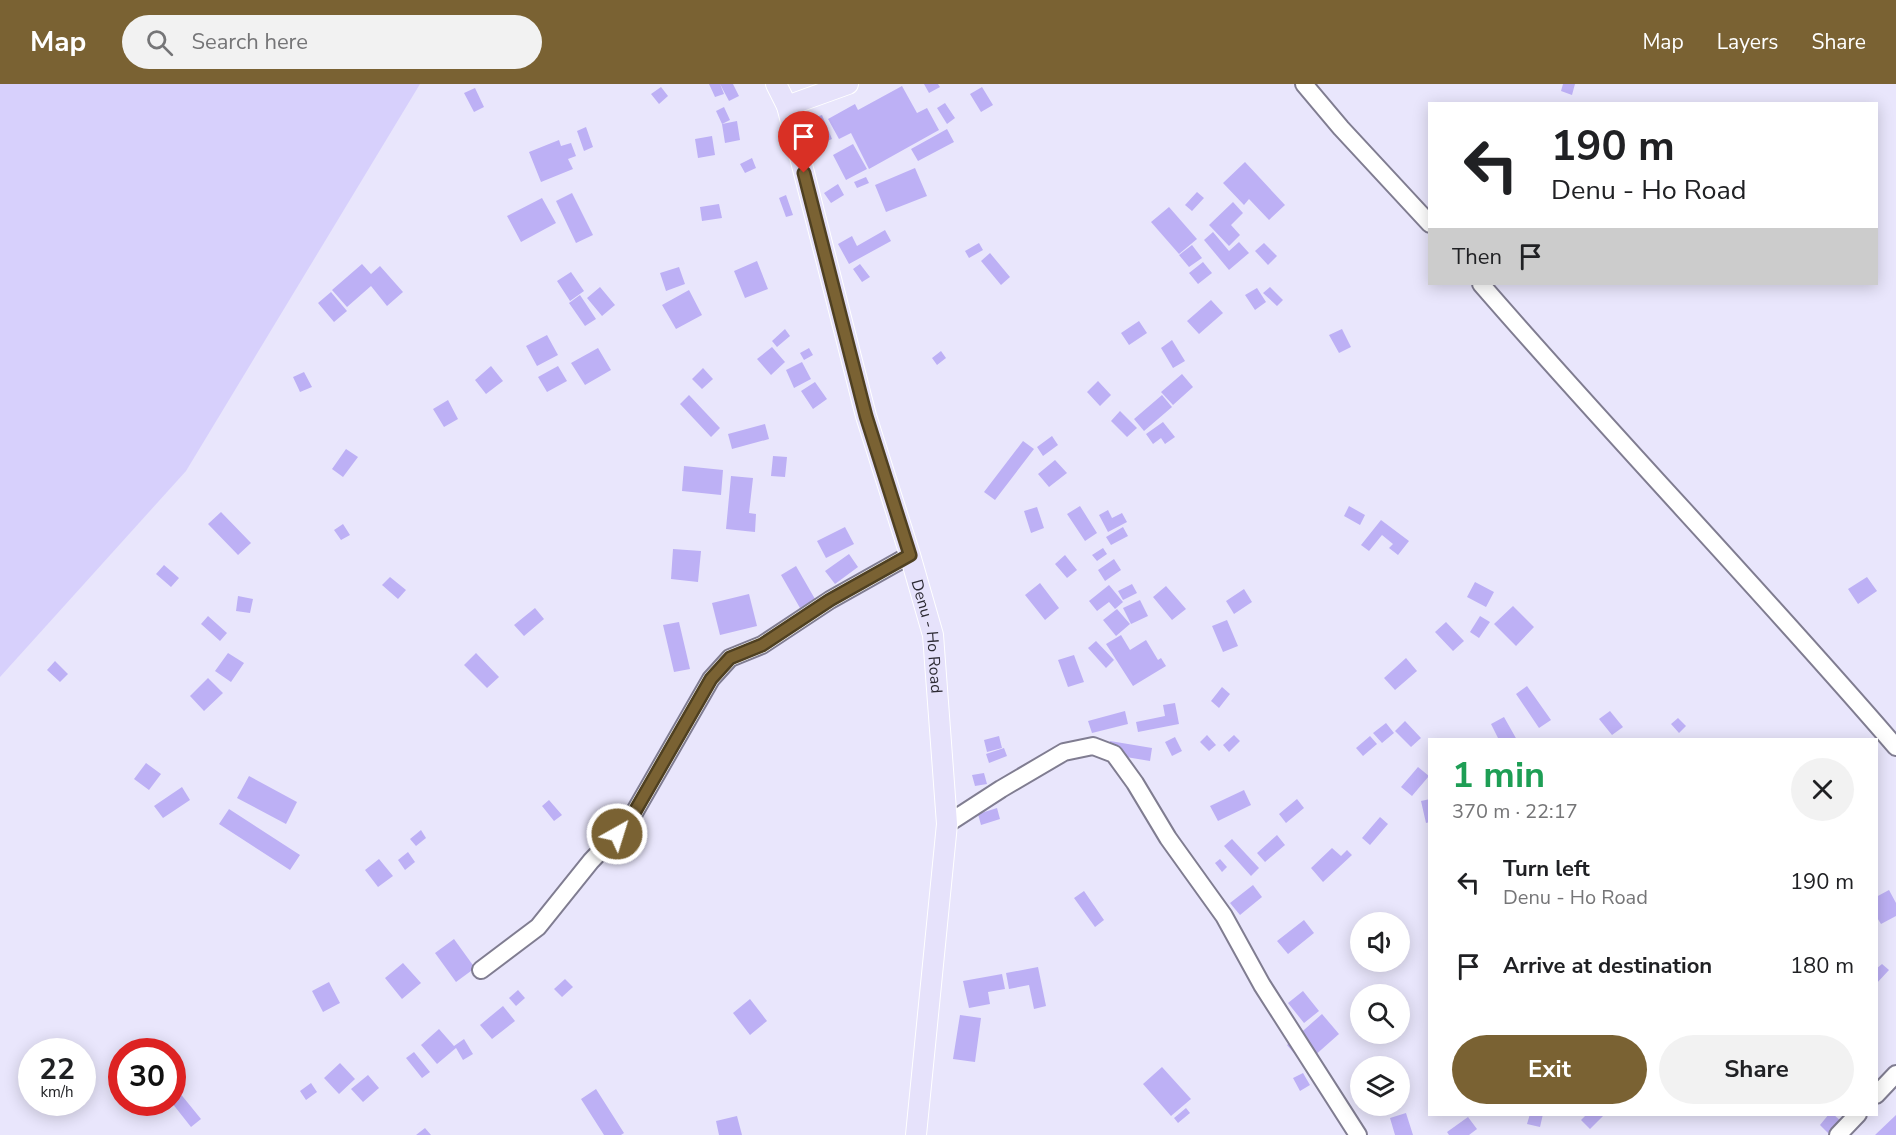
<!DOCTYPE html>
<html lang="en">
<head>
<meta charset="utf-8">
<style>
  :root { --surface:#fff; --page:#f2f2f2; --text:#202124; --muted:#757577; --accent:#7a6233 }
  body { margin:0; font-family:"Nunito Sans",sans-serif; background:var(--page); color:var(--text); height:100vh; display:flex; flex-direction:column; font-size:22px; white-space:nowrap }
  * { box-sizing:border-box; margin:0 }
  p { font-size:20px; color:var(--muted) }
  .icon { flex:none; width:33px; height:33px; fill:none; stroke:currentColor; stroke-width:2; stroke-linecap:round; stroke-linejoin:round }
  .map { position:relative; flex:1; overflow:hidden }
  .panel { position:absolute; left:1428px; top:654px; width:450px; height:378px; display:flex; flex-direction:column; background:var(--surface); border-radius:0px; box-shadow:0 3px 15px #0003 }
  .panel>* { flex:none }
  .banner { position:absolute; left:1428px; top:18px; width:450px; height:183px; border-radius:0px; box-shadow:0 3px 15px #0003; background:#fff; color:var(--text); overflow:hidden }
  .tools { position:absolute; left:1350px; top:828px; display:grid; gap:12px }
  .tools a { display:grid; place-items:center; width:60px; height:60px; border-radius:50%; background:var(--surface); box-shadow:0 3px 15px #0003; font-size:30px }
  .speed { position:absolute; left:18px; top:954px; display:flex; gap:12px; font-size:30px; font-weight:700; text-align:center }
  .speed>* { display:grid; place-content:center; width:78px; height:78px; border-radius:50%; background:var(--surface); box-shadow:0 3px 15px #0003; line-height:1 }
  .speed small { font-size:15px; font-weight:400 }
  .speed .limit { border:9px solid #d22; background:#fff; color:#111 }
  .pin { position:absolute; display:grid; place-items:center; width:51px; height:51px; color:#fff; margin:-62px -26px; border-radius:50% 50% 50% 0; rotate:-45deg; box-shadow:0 0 6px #0007 }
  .pin .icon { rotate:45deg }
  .me { position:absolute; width:66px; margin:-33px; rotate:39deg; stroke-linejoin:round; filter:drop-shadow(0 0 4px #0008) }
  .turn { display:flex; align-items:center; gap:21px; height:126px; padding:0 24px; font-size:27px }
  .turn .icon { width:78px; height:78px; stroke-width:2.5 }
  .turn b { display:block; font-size:42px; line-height:51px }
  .then { display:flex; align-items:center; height:57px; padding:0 24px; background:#0003; gap:12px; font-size:22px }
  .round { display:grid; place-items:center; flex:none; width:63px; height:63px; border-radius:32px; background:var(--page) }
  .headline { display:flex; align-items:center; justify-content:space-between; height:102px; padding:0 24px }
  h1 { font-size:36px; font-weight:700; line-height:45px; color:#1e9e55 }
  .primary-button { display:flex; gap:12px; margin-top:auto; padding:12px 24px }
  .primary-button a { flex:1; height:69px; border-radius:36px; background:var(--accent); color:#fff; font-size:24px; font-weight:700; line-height:69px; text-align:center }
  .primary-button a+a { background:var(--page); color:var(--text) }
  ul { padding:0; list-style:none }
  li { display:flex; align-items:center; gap:18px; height:84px; padding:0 24px }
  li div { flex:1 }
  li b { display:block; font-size:22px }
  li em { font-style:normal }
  header { display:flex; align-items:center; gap:36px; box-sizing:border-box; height:84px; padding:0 30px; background:var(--accent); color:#fff }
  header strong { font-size:28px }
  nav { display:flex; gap:33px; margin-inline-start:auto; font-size:21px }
  .search { width:420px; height:54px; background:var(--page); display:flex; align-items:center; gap:15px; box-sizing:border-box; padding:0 21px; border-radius:33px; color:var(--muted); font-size:22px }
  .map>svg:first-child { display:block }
  .green { fill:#d7d0fc }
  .building { fill:#bdb0f5 }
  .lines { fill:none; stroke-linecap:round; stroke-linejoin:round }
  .minor-casing { stroke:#807d91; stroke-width:20 }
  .major-casing { stroke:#fff; stroke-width:22 }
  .minor { stroke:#fff; stroke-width:16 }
  .major { stroke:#e6e2fb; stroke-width:20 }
  .route-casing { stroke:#4f4021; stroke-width:15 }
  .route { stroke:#7a6233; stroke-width:10 }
  .labels { text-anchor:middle; stroke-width:4.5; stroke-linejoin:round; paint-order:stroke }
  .street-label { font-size:16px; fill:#2c2a33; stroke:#f6f5fe }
</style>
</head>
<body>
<header>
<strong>Map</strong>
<div class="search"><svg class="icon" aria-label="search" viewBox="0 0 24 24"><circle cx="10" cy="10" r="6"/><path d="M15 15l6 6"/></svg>Search here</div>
<nav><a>Map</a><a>Layers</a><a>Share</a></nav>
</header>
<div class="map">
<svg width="1896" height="1051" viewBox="0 0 1896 1051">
  <rect width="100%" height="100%" fill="#e9e6fc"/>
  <!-- green -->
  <path class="green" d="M0 0H420L186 387 0 593Z"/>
  <!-- building -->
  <path class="building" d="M709 0H720L724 10 715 13Z
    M720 0H733L739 12 729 17Z
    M924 0H938L940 3 929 9Z
    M1563 0H1575L1572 11 1561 7Z
    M902 2 917 29 927 24 939 46 869 85 851 49 839 55 828 35 855 20 858 26Z
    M661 3 668 12 659 20 651 10Z
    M982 3 993 21 981 28 970 10Z
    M475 4 484 23 474 28 464 9Z
    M945 19 955 34 947 40 937 24Z
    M724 23 730 36 722 40 716 27Z
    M822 31 832 55 815 62 805 37Z
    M737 37 740 56 725 59 722 40Z
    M586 43 593 63 584 67 577 47Z
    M947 45 954 58 918 77 911 65Z
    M712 52 715 71 698 74 695 55Z
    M559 56 561 62 571 59 576 72 568 75 573 85 541 98 529 68Z
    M853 60 867 85 846 96 833 71Z
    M752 74 756 84 745 89 740 80Z
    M1245 78 1285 121 1269 136 1249 115 1244 121 1223 99Z
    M915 84 927 112 886 128 875 101Z
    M866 93 869 99 857 104 854 98Z
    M838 100 844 111 831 119 824 109Z
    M1197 108 1204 114 1192 127 1185 121Z
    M572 109 593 151 576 159 556 117Z
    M786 111 793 131 786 133 779 114Z
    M542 114 556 139 521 158 507 132Z
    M1233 118 1243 129 1231 141 1240 151 1229 162 1209 141Z
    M719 120 722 134 702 137 700 123Z
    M1169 123 1197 155 1179 170 1151 138Z
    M885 146 891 157 849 180 838 160 852 152 857 162Z
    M1213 148 1229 167 1239 158 1249 169 1229 186 1204 156Z
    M979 159 983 166 969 174 965 167Z
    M1264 159 1277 172 1268 181 1255 167Z
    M1192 161 1202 174 1189 183 1179 171Z
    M990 169 1010 193 1001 201 981 177Z
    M757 177 768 205 745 214 734 187Z
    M1203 178 1212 189 1198 200 1189 189Z
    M362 180 371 190 380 182 403 208 387 222 371 202 347 223 332 206Z
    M860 180 870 193 862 198 853 185Z
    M679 183 685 200 666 207 660 189Z
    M571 188 584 207 570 217 557 197Z
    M600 203 615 221 602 232 587 214Z
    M1270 203 1283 216 1277 222 1263 209Z
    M1257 204 1266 218 1255 226 1245 211Z
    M689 206 702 231 676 245 662 221Z
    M331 208 347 227 334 238 318 219Z
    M580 211 596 235 585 242 569 219Z
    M1211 216 1223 229 1199 250 1187 237Z
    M1139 237 1147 249 1129 261 1121 249Z
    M785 245 790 252 777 263 772 257Z
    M1342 245 1351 263 1339 269 1329 251Z
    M547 251 558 271 537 282 526 262Z
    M1172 256 1185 277 1173 284 1161 264Z
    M772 263 785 278 771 291 757 275Z
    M598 264 611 286 585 301 571 279Z
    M809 264 813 271 804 276 800 269Z
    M941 267 946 274 937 281 932 274Z
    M802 278 811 295 794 304 786 286Z
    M491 282 503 297 486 310 475 296Z
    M558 282 567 297 547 308 538 293Z
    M703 284 713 295 702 305 692 295Z
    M304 288 312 303 300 308 293 293Z
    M1182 290 1193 303 1173 321 1161 308Z
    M1098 297 1111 311 1100 322 1087 308Z
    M815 298 827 315 813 325 801 307Z
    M689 311 720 344 711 353 680 320Z
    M1162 311 1172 323 1144 347 1134 335Z
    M448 316 458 335 444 343 433 325Z
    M1120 327 1137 344 1127 353 1111 337Z
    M1163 338 1175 353 1165 360 1161 354 1153 360 1146 350Z
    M765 340 769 355 732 365 728 350Z
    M1052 352 1058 361 1043 372 1037 363Z
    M1023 357 1034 365 995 416 984 408Z
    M346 365 358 373 343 393 332 385Z
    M773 372 787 373 785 393 771 392Z
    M1055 376 1067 389 1049 403 1038 390Z
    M684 382 723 386 721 411 682 407Z
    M731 392 753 394 749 429 756 430 755 448 726 445Z
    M1080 422 1097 449 1085 457 1067 430Z
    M1349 422 1365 431 1360 441 1344 432Z
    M1037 423 1044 444 1031 449 1024 427Z
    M1108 426 1112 434 1122 429 1127 438 1108 448 1099 431Z
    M221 428 251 459 238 471 208 440Z
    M1381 436 1409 457 1398 471 1389 464 1393 460 1382 451 1369 467 1361 461Z
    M343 440 350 451 341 456 334 446Z
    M845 443 854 460 826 474 817 457Z
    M1123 443 1128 452 1111 461 1106 453Z
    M1103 464 1107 470 1097 477 1092 471Z
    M673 465 701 467 698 498 671 495Z
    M849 470 858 483 835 500 825 487Z
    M1065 471 1077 486 1067 494 1055 480Z
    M1114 475 1121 486 1105 497 1098 486Z
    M164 481 179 494 171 503 156 490Z
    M796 482 815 515 800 524 781 491Z
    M390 493 406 506 398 515 382 501Z
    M1867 493 1877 507 1858 520 1848 505Z
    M1475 498 1494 508 1486 523 1467 513Z
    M1040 499 1059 524 1045 536 1025 511Z
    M1132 500 1137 509 1123 516 1118 507Z
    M1109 501 1123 518 1115 525 1109 518 1097 527 1089 517Z
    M1166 502 1186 525 1172 536 1153 513Z
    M1244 505 1252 518 1234 530 1226 517Z
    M749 510 757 542 720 551 712 519Z
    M238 512 253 515 250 529 236 527Z
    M1140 516 1148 532 1131 540 1123 524Z
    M1513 522 1534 543 1516 562 1494 540Z
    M535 524 544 535 524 552 514 541Z
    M1117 525 1130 540 1116 552 1103 536Z
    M208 532 227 549 220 557 201 540Z
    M1480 532 1490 538 1479 554 1470 548Z
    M1227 536 1238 562 1223 568 1212 542Z
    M679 538 690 585 674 588 663 541Z
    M1446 538 1464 557 1453 567 1435 548Z
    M1121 551 1130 566 1146 556 1158 576 1161 574 1166 582 1133 602 1106 560Z
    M1096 557 1114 576 1106 584 1088 564Z
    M228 569 244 579 231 598 215 587Z
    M476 569 499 593 487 604 464 581Z
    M1074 571 1084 598 1068 603 1058 576Z
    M1406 574 1417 587 1395 606 1384 594Z
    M55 577 68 590 60 598 47 586Z
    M208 594 223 609 204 627 190 612Z
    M1527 602 1551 636 1539 644 1516 610Z
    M1222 603 1230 610 1219 624 1211 617Z
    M1175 619 1179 640 1138 648 1136 638 1165 632 1163 621Z
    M1125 627 1128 640 1092 649 1088 637Z
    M1610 627 1623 643 1612 651 1599 635Z
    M1504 633 1517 656H1499L1491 640Z
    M1678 634 1686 642 1679 649 1671 640Z
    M1405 637 1421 654 1411 663 1395 647Z
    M1386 639 1394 649 1382 659 1373 649Z
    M1207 651 1216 661 1209 667 1200 658Z
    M1234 651 1240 657 1229 668 1223 661Z
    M999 652 1002 664 987 668 984 656Z
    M1370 652 1377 660 1363 672 1356 664Z
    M1175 653 1182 667 1172 672 1165 658Z
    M1110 657 1152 664 1150 677 1108 670Z
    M1004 664 1007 672 989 679 986 670Z
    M146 679 161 690 149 706 134 695Z
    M1418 683 1429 692 1412 712 1401 703Z
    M984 689 987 700 975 702 972 691Z
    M249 692 297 718 286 740 237 714Z
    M182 703 190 716 163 734 154 722Z
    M1244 706 1251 721 1218 737 1210 722Z
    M1297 715 1304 724 1286 739 1279 730Z
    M1430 715V738L1426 739 1421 717Z
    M549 716 562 731 554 737 542 722Z
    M997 724 1000 735 981 741 978 730Z
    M229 725 300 771 290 786 219 740Z
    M1380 733 1388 740 1370 761 1362 754Z
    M421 746 426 754 416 762 410 755Z
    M1277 751 1285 761 1265 778 1257 769Z
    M1232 755 1259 784 1251 792 1224 762Z
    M1332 764 1341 772 1347 766 1352 771 1323 798 1311 784Z
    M408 768 415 778 405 786 398 776Z
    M379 775 393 792 378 803 365 786Z
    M1220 775 1227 783 1222 788 1215 779Z
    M1253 801 1262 813 1240 831 1230 819Z
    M1889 806 1896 819V832L1881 840 1876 832V813Z
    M1084 807 1104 836 1095 843 1074 814Z
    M1304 836 1314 849 1288 870 1277 857Z
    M454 855 475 884 456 898 435 869Z
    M403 879 421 899 402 915 385 894Z
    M1882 880 1889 886 1876 900V885Z
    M1038 883 1046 922 1034 925 1029 901 1009 905 1006 889Z
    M1002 890 1005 905 988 908 990 920 969 924 963 897Z
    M565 895 573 903 562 913 554 905Z
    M329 898 340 919 323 928 312 907Z
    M518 906 525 914 516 922 509 914Z
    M1303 907 1319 927 1304 939 1288 919Z
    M750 915 767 937 750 951 733 929Z
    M503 922 515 937 492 955 480 941Z
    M1322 930 1339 950 1304 981 1287 961Z
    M960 931 981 934 975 978 953 975Z
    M439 945 454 962 464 955 473 970 463 976 456 964 437 980 421 961Z
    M414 968 430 988 422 994 406 974Z
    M340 979 355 995 339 1010 324 994Z
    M1162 983 1191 1015 1171 1032 1143 1000Z
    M1303 989 1310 1001 1300 1007 1293 994Z
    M368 991 379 1004 363 1018 351 1005Z
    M311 999 317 1008 306 1016 300 1007Z
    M596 1005 624 1049 621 1051H604L581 1015Z
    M179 1008 201 1035 191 1043 172 1019V1013Z
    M1186 1024 1190 1029 1178 1039 1174 1034Z
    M1406 1029 1413 1051H1395L1390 1034Z
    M1530 1030H1543L1540 1043 1527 1040Z
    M1587 1030H1601L1603 1032 1590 1045 1581 1036Z
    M1829 1030H1833L1842 1038 1830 1051 1820 1041Z
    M1896 1031V1051H1875Z
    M737 1032 742 1051H719L716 1037Z
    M1468 1033 1477 1045 1469 1051H1449L1447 1048Z
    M425 1044 431 1051H416Z"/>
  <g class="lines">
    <!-- minor casing -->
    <g class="minor-casing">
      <path id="minor" d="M1304 0 1341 44 1430 140
        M1481 200C1617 357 1761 506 1896 663
        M947 740 1001 705 1064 668 1093 662 1114 670 1135 699 1168 754 1224 832 1262 901 1358 1051
        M481 886 538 843 591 777 630 736 711 595 730 574 762 561 830 516 910 471
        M1876 1011 1896 990
        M1838 1051 1858 1030"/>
    </g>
    <!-- major casing -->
    <g class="major-casing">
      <g id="major">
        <path id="s1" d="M776 0 787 22 866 332 910 471 933 551 947 740 916 1051"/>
        <path d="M787 22 848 0"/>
      </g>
    </g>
    <!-- minor -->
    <use href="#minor" class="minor"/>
    <!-- major -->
    <use href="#major" class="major"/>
  </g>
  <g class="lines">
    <!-- route casing -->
    <g class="route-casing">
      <path id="route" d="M617 750 630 736 711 595 730 574 762 561 830 516 910 471 866 332 804 89"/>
    </g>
    <!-- route -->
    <use href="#route" class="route"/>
  </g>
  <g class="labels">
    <!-- street labels -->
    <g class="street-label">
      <text dy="6" stroke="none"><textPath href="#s1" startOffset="574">Denu - Ho Road</textPath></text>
    </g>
  </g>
</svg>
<div class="tools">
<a><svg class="icon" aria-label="sound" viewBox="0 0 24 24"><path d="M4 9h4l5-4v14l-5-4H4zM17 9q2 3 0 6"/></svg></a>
<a><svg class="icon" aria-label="search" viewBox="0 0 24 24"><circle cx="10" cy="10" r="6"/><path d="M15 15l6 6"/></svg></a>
<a><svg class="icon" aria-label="layers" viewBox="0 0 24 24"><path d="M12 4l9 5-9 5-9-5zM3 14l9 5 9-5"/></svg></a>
</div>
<div class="speed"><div>22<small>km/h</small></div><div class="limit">30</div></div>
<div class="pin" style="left:804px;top:89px;background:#d93025"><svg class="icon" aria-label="arrive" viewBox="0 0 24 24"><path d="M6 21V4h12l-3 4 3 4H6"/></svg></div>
<svg class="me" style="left:617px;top:750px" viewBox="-20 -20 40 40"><circle r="17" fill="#7a6233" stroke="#fff" stroke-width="3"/><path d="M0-11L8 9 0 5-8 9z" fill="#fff"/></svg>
<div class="banner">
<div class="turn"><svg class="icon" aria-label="left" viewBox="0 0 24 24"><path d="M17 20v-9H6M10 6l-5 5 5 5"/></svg><div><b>190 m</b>Denu - Ho Road</div></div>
<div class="then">Then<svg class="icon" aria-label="arrive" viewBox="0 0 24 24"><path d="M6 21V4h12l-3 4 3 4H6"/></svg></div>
</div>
<section class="panel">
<div class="headline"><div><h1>1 min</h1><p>370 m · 22:17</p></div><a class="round"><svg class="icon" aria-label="close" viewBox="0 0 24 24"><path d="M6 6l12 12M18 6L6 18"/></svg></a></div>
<ul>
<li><svg class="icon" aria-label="left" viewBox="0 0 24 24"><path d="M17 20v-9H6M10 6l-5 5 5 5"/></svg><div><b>Turn left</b><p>Denu - Ho Road</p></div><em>190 m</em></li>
<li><svg class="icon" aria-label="arrive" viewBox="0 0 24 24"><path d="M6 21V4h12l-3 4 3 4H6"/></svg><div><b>Arrive at destination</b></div><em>180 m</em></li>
</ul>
<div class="primary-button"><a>Exit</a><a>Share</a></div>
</section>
</div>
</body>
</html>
